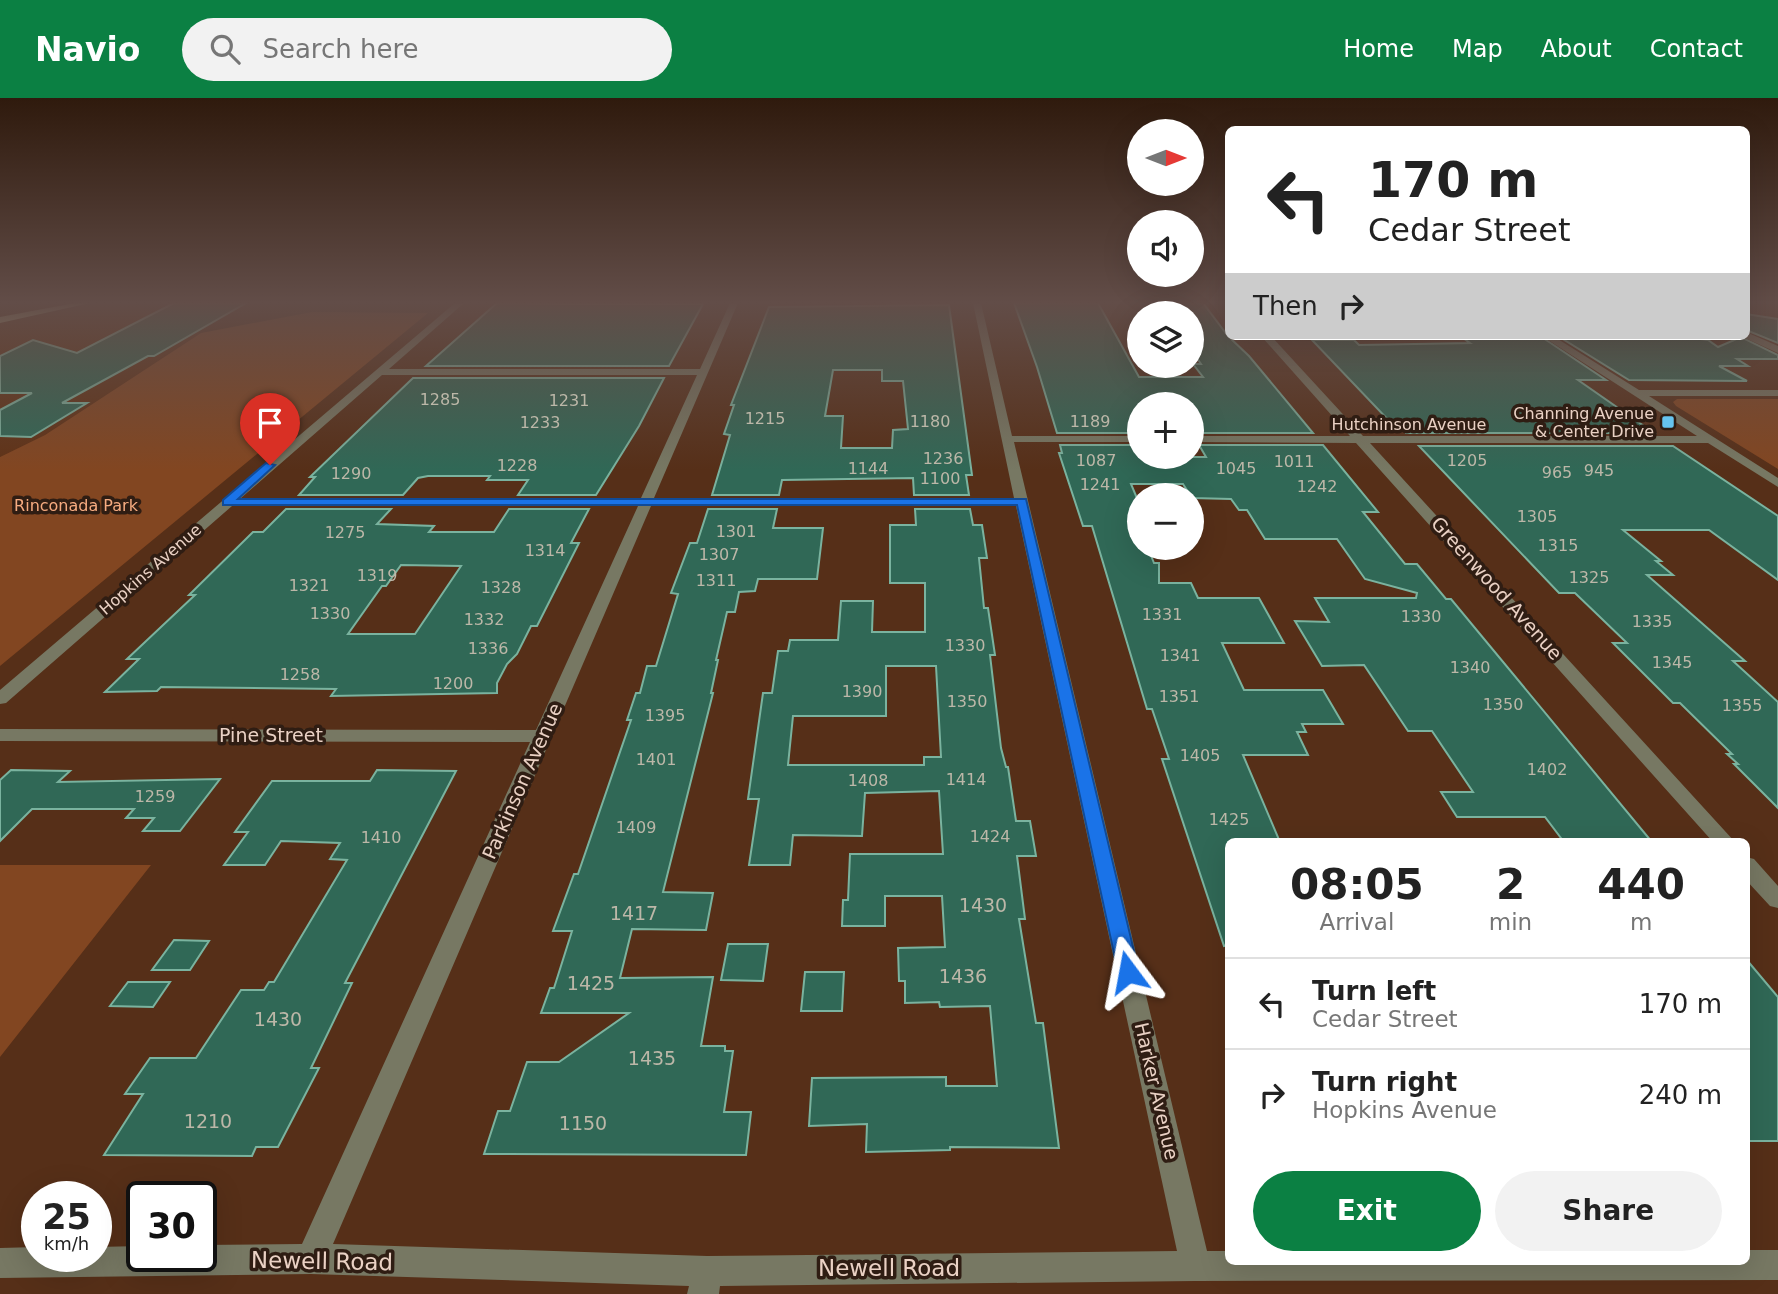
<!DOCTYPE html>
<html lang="en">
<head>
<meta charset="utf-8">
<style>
  :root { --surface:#fff; --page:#f2f2f2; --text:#222; --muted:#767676; --line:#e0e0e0; --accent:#0b8043 }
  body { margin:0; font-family:"DejaVu Sans",sans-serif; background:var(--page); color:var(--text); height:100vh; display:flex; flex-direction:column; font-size:26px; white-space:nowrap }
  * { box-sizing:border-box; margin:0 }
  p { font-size:23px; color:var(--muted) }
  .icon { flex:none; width:38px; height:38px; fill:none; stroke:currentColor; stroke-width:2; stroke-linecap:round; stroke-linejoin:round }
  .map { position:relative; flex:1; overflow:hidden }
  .side { position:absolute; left:1225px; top:740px; width:525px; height:427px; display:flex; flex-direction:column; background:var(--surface); border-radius:10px; box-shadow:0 7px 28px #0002 }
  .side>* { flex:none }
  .top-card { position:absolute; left:1225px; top:28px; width:525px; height:214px; border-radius:10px; box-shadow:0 7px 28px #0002; background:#fff; color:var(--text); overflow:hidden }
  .needle { width:46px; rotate:90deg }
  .buttons { position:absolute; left:1127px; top:21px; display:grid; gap:14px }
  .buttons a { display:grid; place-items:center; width:77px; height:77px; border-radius:50%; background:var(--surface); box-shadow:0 7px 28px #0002; font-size:35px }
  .speed { position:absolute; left:21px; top:1083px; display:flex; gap:14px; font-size:35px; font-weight:700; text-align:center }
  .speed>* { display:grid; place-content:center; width:91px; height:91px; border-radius:50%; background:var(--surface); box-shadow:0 7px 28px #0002; line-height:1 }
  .speed small { font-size:18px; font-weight:400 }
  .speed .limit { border:4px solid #111; border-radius:10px; background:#fff; color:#111 }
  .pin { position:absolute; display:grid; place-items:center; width:60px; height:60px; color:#fff; margin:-72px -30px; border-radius:50% 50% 50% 0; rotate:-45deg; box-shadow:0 0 7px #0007 }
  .pin .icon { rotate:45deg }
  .me { position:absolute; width:77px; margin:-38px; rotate:347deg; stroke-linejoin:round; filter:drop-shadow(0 0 5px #0008) }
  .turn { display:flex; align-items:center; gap:24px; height:147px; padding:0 28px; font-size:32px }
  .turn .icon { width:91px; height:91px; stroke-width:2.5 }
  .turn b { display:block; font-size:49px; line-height:60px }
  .then { display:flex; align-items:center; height:66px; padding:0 28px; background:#0003; gap:14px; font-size:26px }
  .eta { display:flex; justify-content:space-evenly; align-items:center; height:119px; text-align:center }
  .eta b { font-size:42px; font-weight:800; line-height:49px }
  .primary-button { display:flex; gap:14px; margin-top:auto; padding:14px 28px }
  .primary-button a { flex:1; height:80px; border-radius:42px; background:var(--accent); color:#fff; font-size:28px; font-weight:800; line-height:80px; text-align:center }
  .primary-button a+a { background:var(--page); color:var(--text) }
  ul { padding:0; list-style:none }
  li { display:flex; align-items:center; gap:21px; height:91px; padding:0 28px; border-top:2px solid var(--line) }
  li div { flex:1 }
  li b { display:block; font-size:26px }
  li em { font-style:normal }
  header { display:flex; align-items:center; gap:42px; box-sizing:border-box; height:98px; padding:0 35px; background:var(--accent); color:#fff }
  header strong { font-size:33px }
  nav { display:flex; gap:38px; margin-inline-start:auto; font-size:24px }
  .search { width:490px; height:63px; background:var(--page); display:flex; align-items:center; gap:18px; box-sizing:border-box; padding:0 24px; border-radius:38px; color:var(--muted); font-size:26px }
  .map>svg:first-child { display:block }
  .built { fill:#603216 }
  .green { fill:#824621 }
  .building { fill:#306856; stroke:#7ab39f; stroke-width:2; fill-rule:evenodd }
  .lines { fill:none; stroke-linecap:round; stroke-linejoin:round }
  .minor { fill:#777863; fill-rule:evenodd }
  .major { fill:#b1b389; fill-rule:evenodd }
  .route { fill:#1a73e8; stroke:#114b97; stroke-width:2 }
  .poi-dot { fill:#66c4ef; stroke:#2f1d13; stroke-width:2.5 }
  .labels { text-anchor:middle; stroke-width:7; stroke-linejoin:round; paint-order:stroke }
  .number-label { font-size:16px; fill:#bcb7a8 }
  .far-poi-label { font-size:16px; fill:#ead1c4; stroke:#2f1d13; text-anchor:end }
  .far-street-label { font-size:16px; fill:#ead1c4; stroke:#2f1d13 }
  .far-park-label { font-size:16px; fill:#f6ab80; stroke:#2f1d13 }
  .street-label { font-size:19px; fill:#ead1c4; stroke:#2f1d13 }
  .near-number-label { font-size:19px; fill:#bcb7a8 }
  .near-street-label { font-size:23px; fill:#ead1c4; stroke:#2f1d13 }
</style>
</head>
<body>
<header>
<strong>Navio</strong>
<div class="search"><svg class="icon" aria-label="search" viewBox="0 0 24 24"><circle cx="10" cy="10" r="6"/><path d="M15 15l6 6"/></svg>Search here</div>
<nav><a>Home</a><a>Map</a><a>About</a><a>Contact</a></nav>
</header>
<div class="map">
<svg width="1778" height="1196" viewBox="0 0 1778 1196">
  <rect width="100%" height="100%" fill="#562f18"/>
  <!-- built -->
  <path class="built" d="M100 205H131L201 235 45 337 0 359V225Z"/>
  <!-- green -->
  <path class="green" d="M312 214 428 215 0 568V359L45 337 201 235Z
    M1677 301H1778V371L1676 308 1673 304Z
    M0 767H151L0 959Z"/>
  <!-- building -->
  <path class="building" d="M174 205H246L154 258H148L62 305H87L31 339 0 338V312L32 295H0V258L33 242 77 255Z
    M497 205 565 206H703L669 268H426Z
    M1014 205H1098L1139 279H1203L1193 266H1201L1192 253V215H1165L1159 208H1168L1166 205H1203L1228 238 1249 258 1313 335H1193L1192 306H1139V335H1057L1037 269Z
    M949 207 972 377H966L969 397H914L913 380 782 382 779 397H712L730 337 724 336 734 307H731L769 209ZM833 272H882V283H903L908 331 893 332 892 350H841L843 318H825Z
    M1746 216 1778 221V245L1746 232Z
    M1460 238H1540L1606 282H1578L1654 335H1406L1399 327H1393L1312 242H1354L1359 247 1470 245Z
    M1558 238 1693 240 1708 242 1718 249 1741 239 1778 257V261H1737L1748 268H1719L1747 283 1629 282Z
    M413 280H664L639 328 596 397H518L528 382H487L490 378H428L418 380 403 397H299L315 379H310Z
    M1060 347H1139V359H1206L1199 347H1323L1378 414H1363L1405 466H1417L1446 501H1451L1652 744H1564L1545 719H1457L1441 694H1473L1432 633H1408L1364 567 1322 568 1295 523 1329 524 1315 500H1416L1417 495 1365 481 1337 441H1265L1247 412H1239L1231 401 1192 400 1183 386H1131L1139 405V450H1148L1154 465H1159V485H1191L1198 500H1259L1284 545H1222L1244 592H1323L1343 626H1302L1306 634H1297L1308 657H1243L1280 744H1228V847L1224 848 1162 661H1169L1152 611H1147L1092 428H1083L1059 355H1062Z
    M1419 348H1673L1778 418V482L1709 432H1623L1661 463H1656L1673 477H1647L1745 563H1733L1778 604V710L1734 666H1738L1727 656H1732L1680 605H1673L1613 545H1627L1575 495H1559Z
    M286 411H391L377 426 434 428 429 434H494L509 411H589L571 445H579L537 528H531L517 556 507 566 497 585V595L331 598 336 591 161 589 157 593 105 594 139 561H127L195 497H189L253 434H263ZM401 467 461 468 415 536H348L382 488H386Z
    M708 411H777L773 430H823L817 481H758L755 493 739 494 735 514H727L716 562H718L711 595H713L663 794 713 795 706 832 632 831 620 880 713 879 701 948H725V953H733L724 1014H751L746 1057 484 1056 498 1013H510L527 964H559L629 915H541L550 890H554L572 833H553L574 776H578L631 622H627L636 595H640L647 568H656L678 496 671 495 690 445H697Z
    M915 411H970L973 427H982L987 460H979L984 510H988L995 557H990L1001 650 1006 669H1008L1016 723H1030L1036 758H1017L1025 821H1019L1036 925H1043L1059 1050 950 1049V1052L866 1054 867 1026 809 1028 812 980 946 979V988H997L990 908 940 909 939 904 905 905V883H899L898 850 945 849 942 798H885V828H842L843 802H848L850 756H943L939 693 865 695 862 738 793 737 790 767H749L759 701H748L763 595H772L778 553H788L790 542H838L841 503H873L872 534H925V485H890V427H916ZM886 568H936L941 659H924V667H788L793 618H886Z
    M11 672 70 673 58 684 220 681 180 733H143L154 720H126L134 711H32L0 743V682Z
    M377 672 456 673 345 885H352L311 970H319L278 1049H256L252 1058 104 1057 143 996H125L150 960H196L241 892H264L269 884H274L347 762 330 761 340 745 281 743 265 767H224L248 734H235L272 683H370Z
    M174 842 209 843 190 872H152Z
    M728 846H768L763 883 721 882Z
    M1746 861 1778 899V1043H1746Z
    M805 874H844L842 913H801Z
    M128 884H170L153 909 110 908Z"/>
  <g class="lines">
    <!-- minor -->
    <path class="minor" d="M455 205H464L389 271H700L730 205H738L654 400H1014L973 205H981L1012 338H1139V344H1014L1207 1153H1228V1164H1746V1152H1778V1182L1195 1183 720 1188 719 1196H687L689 1188 311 1176 0 1180V1150L37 1149V1158H96V1149L142 1148V1158H201V1147L302 1146 530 644 0 643V631L536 632 638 408H232L6 605 0 606V592ZM382 277H697L641 400H241ZM651 408H1016L1177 1153 707 1158 333 1146Z
      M1746 234 1778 248V255L1743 239 1746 238Z
      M1261 238H1271L1363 338H1697L1542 238H1553L1639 292H1778V298H1649L1778 380V389L1708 345H1370L1735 744H1713L1356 345 1192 344V338H1350Z
      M1746 759 1754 761 1778 788V810L1770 808 1746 782Z"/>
    <!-- major -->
    <path class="major" d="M75 205H90L0 225V219Z"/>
  </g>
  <!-- sky -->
  <linearGradient id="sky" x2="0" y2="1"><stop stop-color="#2f1a0d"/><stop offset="0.55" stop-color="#624d48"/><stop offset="1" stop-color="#624d48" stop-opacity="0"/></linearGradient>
  <rect width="1778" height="372" fill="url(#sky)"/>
  <!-- route -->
  <path class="route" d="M266 365 275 367 238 401H1026L1139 874 1136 880 1128 882 1121 880 1118 874 1017 407H223V402Z"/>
  <!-- markers -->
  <rect class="poi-dot" x="1661" y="317" width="14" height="14" rx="3.5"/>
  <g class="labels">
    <!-- number labels -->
    <g class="number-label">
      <text x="440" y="307">1285</text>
      <text x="569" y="308">1231</text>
      <text x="765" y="326">1215</text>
      <text x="930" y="329">1180</text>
      <text x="1090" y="329">1189</text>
      <text x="540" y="330">1233</text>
      <text x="943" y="366">1236</text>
      <text x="1096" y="368">1087</text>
      <text x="1467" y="368">1205</text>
      <text x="1294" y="369">1011</text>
      <text x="517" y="373">1228</text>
      <text x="868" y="376">1144</text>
      <text x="1236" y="376">1045</text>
      <text x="1599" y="378">945</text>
      <text x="1557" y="380">965</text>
      <text x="351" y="381">1290</text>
      <text x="940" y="386">1100</text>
      <text x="1100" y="392">1241</text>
      <text x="1317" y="394">1242</text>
      <text x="1537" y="424">1305</text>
      <text x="736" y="439">1301</text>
      <text x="345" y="440">1275</text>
      <text x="1558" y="453">1315</text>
      <text x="545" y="458">1314</text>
      <text x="719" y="462">1307</text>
      <text x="377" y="483">1319</text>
      <text x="1589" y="485">1325</text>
      <text x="716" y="488">1311</text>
      <text x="309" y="493">1321</text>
      <text x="501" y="495">1328</text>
      <text x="330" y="521">1330</text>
      <text x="1162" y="522">1331</text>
      <text x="1421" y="524">1330</text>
      <text x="484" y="527">1332</text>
      <text x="1652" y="529">1335</text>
      <text x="965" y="553">1330</text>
      <text x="488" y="556">1336</text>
      <text x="1180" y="563">1341</text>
      <text x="1672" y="570">1345</text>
      <text x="1470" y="575">1340</text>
      <text x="300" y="582">1258</text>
      <text x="453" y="591">1200</text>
      <text x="862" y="599">1390</text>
      <text x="1179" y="604">1351</text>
      <text x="967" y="609">1350</text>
      <text x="1503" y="612">1350</text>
      <text x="1742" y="613">1355</text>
      <text x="665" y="623">1395</text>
      <text x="1200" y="663">1405</text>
      <text x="656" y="667">1401</text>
      <text x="1547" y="677">1402</text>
      <text x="966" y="687">1414</text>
      <text x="868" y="688">1408</text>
      <text x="155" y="704">1259</text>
      <text x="1229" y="727">1425</text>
      <text x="636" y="735">1409</text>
      <text x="990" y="744">1424</text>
      <text x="381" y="745">1410</text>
    </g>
    <!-- far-poi labels -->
    <g class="far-poi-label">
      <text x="1654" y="321">Channing Avenue<tspan x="1654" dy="18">&amp; Center Drive</tspan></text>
    </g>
    <!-- far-street labels -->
    <g class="far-street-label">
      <text x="1409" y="332">Hutchinson Avenue</text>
      <text transform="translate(150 471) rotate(-41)" y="6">Hopkins Avenue</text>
    </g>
    <!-- far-park labels -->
    <g class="far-park-label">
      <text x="76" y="413">Rinconada Park</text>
    </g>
    <!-- street labels -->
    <g class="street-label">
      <text transform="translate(1497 490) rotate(48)" y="7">Greenwood Avenue</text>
      <text x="271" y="644">Pine Street</text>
      <text transform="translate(522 683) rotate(-66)" y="7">Parkinson Avenue</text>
      <text transform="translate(1157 993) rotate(77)" y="7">Harker Avenue</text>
    </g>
    <!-- near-number labels -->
    <g class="near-number-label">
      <text x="983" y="814">1430</text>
      <text x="634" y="822">1417</text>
      <text x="963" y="885">1436</text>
      <text x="591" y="892">1425</text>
      <text x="278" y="928">1430</text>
      <text x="652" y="967">1435</text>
      <text x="208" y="1030">1210</text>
      <text x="583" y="1032">1150</text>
    </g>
    <!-- near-street labels -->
    <g class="near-street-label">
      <text transform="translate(322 1163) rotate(1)" y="8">Newell Road</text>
      <text x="889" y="1178">Newell Road</text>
    </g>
  </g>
</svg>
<div class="buttons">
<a><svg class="needle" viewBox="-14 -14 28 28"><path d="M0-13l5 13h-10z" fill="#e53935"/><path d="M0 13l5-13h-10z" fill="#767676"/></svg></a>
<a><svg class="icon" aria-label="sound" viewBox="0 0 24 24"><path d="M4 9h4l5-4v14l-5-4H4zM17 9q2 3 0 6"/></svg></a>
<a><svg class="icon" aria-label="layers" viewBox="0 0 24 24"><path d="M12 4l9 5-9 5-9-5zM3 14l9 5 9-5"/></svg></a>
<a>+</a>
<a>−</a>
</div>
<div class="speed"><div>25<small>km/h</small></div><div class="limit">30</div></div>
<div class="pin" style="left:270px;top:367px;background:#d93025"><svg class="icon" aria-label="arrive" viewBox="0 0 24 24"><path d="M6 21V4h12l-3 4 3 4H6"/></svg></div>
<svg class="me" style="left:1128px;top:874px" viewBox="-20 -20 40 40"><path d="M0-17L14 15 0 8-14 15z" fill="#1a73e8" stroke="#fff" stroke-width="4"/></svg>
<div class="top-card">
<div class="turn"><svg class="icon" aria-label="left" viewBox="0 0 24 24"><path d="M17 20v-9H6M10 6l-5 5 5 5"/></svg><div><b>170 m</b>Cedar Street</div></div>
<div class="then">Then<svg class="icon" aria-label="right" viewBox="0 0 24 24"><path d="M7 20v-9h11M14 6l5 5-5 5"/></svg></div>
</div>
<section class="side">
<div class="eta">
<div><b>08:05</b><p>Arrival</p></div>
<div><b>2</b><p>min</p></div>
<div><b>440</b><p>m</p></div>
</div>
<ul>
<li><svg class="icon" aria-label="left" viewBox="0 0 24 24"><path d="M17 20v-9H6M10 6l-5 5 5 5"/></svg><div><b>Turn left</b><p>Cedar Street</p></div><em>170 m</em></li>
<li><svg class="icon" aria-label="right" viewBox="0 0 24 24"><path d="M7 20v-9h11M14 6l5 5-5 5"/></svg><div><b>Turn right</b><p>Hopkins Avenue</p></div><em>240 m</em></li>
</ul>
<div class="primary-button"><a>Exit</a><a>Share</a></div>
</section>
</div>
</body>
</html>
